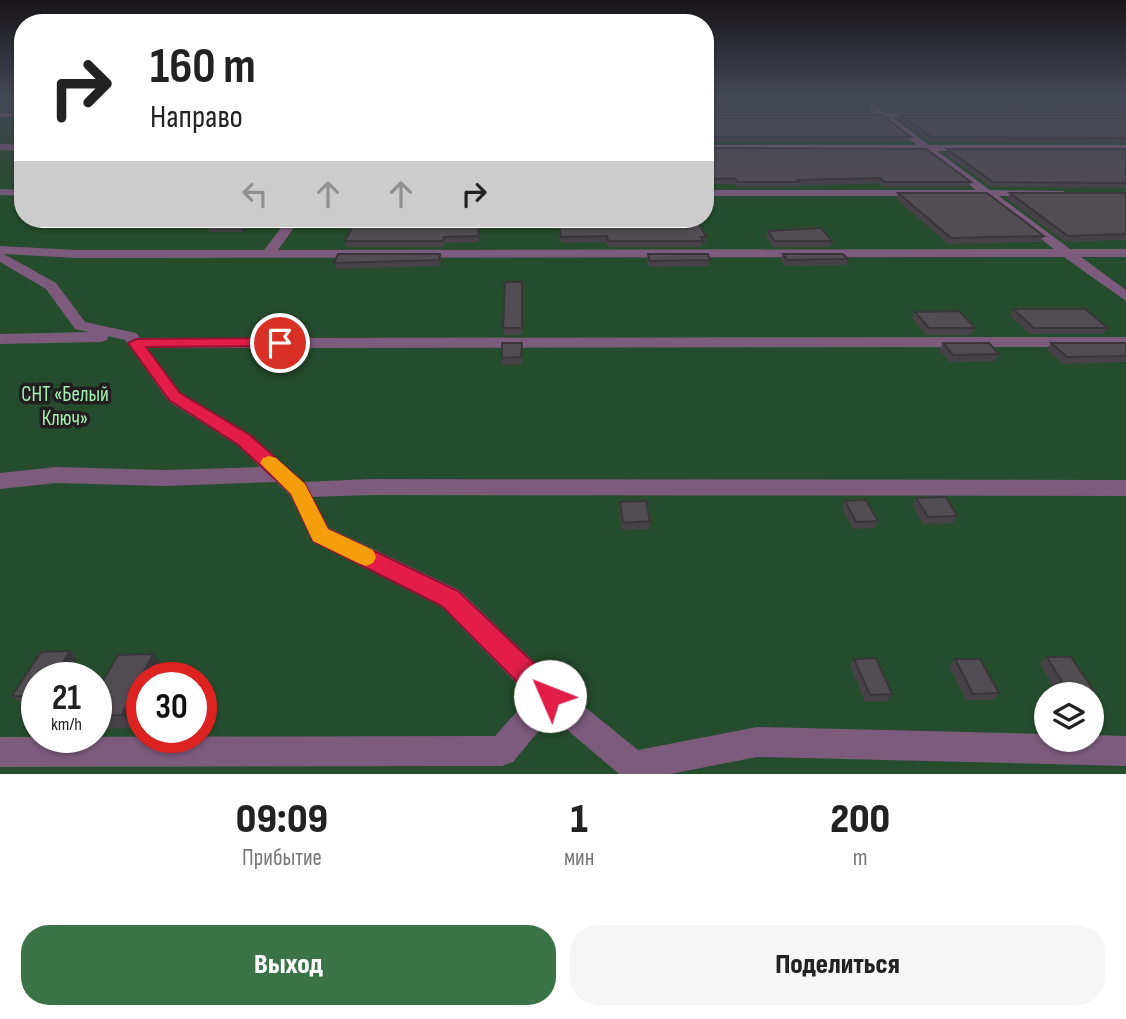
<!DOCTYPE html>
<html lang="ru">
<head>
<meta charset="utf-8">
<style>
  :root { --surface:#fff; --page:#f6f6f6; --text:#222; --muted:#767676; --accent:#397346 }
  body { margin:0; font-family:"Sofia Sans Condensed",sans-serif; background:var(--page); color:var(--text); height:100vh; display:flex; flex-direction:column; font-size:26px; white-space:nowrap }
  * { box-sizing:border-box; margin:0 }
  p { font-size:23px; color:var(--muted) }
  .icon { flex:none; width:38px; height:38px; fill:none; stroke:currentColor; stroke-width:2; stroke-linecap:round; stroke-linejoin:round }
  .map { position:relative; height:774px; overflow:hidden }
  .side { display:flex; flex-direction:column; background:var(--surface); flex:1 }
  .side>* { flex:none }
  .top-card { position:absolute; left:14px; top:14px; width:700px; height:214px; border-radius:28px; box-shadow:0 2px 5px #0004; background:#fff; color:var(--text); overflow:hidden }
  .buttons { position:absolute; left:1034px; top:682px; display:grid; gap:14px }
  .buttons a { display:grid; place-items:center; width:70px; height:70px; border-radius:50%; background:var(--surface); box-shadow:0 2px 5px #0004; font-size:35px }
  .speed { position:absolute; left:21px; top:662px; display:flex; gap:14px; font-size:35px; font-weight:700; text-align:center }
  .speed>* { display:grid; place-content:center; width:91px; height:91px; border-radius:50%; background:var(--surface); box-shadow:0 2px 5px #0004; line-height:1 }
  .speed small { font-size:18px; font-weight:400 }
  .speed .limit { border:10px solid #d22; background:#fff; color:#111 }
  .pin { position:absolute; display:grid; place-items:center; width:60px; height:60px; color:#fff; margin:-30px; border:4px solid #fff; border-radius:50%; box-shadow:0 2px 7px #0007 }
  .me { position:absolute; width:77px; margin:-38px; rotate:314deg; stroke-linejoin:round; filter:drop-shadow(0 0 5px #0008) }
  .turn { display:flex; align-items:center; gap:24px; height:147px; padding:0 21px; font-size:32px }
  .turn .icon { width:91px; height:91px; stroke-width:2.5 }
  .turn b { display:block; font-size:49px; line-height:60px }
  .lanes { display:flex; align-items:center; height:66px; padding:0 21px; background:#0003; justify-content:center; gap:35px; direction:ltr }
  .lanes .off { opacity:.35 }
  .eta { display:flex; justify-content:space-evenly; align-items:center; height:119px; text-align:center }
  .eta b { font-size:42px; font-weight:800; line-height:49px }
  .action { display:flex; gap:14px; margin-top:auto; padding:14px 21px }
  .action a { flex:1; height:80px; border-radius:28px; background:var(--accent); color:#fff; font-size:28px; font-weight:800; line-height:80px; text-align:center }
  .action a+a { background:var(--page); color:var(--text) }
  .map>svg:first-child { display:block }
  .green { fill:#254c2c; fill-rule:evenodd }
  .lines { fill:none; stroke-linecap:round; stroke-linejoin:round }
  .minor { fill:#7c5b7d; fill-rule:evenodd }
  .wall { fill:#474247 }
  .shaded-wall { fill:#393639 }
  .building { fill:#524d52; stroke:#393639; stroke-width:2 }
  .route { fill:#e11d48; stroke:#92132f; stroke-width:2 }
  .slow { fill:#f59e0b }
  .labels { text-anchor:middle; stroke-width:7; stroke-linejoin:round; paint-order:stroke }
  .park-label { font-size:21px; fill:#a4efaf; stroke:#211e21 }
</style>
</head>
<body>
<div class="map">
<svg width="1126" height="774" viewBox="0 0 1126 774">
  <rect width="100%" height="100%" fill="#2b272b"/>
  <!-- green -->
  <path class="green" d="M0 97H23V219H705V97H1126V774H0ZM37 677H96V737H37ZM142 677H201V737H142ZM1046 695H1092V740H1046Z"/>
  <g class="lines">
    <!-- minor -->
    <path class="minor" d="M855 97H864L885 113H1126V117H892L929 145H1126V151H937L990 190 1064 191 1065 193 1060 196H999L1070 249H1126V257H1081L1126 290V301L1064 257 77 258 4 254 56 283 85 322 136 333 140 338 1126 337V347L147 348 180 393 251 435 303 482 370 479 1126 480V496L370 495 312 497 329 528 459 590 559 686 638 750 757 727 1046 734V740H1092V735L1126 736V766L757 757 670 774H619L551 716 513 762 502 766 0 767V737L495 736 530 697 441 606 313 542 290 495 276 482 165 486 56 483 0 489V473L56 467 165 470 260 467 237 445 168 401 125 340 108 336 107 340 101 342 0 344V334L89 332 75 329 46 289 0 262V246L77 250H264L288 219H300L278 250 1054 249 985 196H705V190H976L925 151H705V145H917L881 117H705V113H875Z
      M0 113H23V117H0Z
      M0 144 23 145V151L0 150Z
      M0 189 23 190V196L0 195Z"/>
  </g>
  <!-- wall -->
  <path class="wall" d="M705 97 869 106 868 110H705Z
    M867 97H1126V111L886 110Z
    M23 98V115L22 111 7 110 4 106Z
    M705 115 911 137 909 142H705Z
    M901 115H1126V143L930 142 900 120Z
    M705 148 971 182 968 187H883L878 183 798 186 797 187H736L734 184H705Z
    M947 149H1126V188L991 187 945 154Z
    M898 193 1044 236 1041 242 948 244 896 199Z
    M1010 193H1126V240L1065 242 1007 199Z
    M214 219H264H254L243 232H210L207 226Z
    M481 219 478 242 445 243 444 247H346L345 241Z
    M484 219H522V222Z
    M557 219H697L706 237 705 243H702V247H608L606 242 561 243Z
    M768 231 832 241 830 247H773L766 236Z
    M440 254 441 260 439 266 336 269 334 263Z
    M648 254 710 260 709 266 649 267 647 260Z
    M783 254 848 259 846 265 785 266 781 260Z
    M522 282V335H504L503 328Z
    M1013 309 1108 328 1103 334H1030L1010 316Z
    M915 312 975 328 971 335H926L912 318Z
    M522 343V364L502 365V358Z
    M943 343 999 354 995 361 950 362 939 350Z
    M1051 343H1126V362L1063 364 1047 350Z
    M916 498 957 516 953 523 923 524 912 505Z
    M845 501 878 521 874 528 853 529 842 509Z
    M620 502 650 521 649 529 622 530 619 510Z
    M70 651 77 658 65 677H37V703H20L12 696 41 652Z
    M1047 657 1094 691 1090 695H1058L1040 664Z
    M854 659 892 694 887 701 865 702 850 666Z
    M955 659 999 693 993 700H966L949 666Z
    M165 668 160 677H142L136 728 98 729 96 727V693Z"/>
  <!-- shaded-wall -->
  <path class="shaded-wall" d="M247 219H254L243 232 241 226Z
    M480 219H481L478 242V236Z
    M70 651 77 658 65 677H54Z
    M153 654 165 668 160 677H142V715L136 728 122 715Z"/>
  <!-- building -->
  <path class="building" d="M705 97H858L869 106H706L705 107Z
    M874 97H1126V107L887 106Z
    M23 98V114L22 107 4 106Z
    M705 115H882L911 137H706L705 139Z
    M901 115H1126V138L932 137Z
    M705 148 926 149 971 182H885L880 178 797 180 799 182H737L735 178 705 179Z
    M947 149H1126V183L993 182Z
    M898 193H987L1044 236 951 238Z
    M1010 193H1126V234L1068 236Z
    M214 219H247L241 226H207Z
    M356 219H480L478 236 444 237 443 241H345Z
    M558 219H697L706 237H701L703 241H608L607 236 561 237Z
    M821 228 832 241H774L768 231Z
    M338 254H440L439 260 334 263Z
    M648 254H708L710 260 650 261Z
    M783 254H843L848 259 787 260Z
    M505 282H522V328H503Z
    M1013 309H1085L1108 328H1034Z
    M959 311 975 328H929L915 312Z
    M502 343H522L521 357 502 358Z
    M943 343H989L999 354 953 355Z
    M1051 343H1126V356L1067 357Z
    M946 497 957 516 928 517 916 498Z
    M866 500 878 521 856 522 845 501Z
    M646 501 650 521 623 523 620 502Z
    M70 651 54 677H37V696H12L41 652Z
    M153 654 122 715 96 716V693L118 655Z
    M1047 657H1071L1094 691 1068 692Z
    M876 658 892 694 870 695 854 659Z
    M955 659H980L999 693 973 694Z"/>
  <!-- sky -->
  <linearGradient id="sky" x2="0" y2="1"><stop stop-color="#181518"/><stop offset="0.47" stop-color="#444755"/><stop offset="1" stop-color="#444755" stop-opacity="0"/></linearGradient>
  <rect width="1126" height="205" fill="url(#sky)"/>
  <!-- route -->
  <path class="route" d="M280 338 287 343 285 346 146 347 180 393 250 435 305 484 328 529 458 591 559 687 562 696 559 705 550 709 540 705 442 606 313 541 291 494 237 444 169 400 128 343 136 339Z"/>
  <!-- slow -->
  <path class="slow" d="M269 456 276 458 305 484 328 529 373 550 376 557 373 563 366 566 358 563 313 541 291 494 260 463 263 458Z"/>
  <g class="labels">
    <!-- park labels -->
    <g class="park-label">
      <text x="65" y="401">СНТ «Белый<tspan x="65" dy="24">Ключ»</tspan></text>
    </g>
  </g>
</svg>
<div class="buttons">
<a><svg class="icon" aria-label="layers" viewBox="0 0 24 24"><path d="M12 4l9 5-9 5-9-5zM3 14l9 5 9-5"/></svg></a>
</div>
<div class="speed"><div>21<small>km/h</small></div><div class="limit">30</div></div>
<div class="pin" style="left:280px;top:343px;background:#d93025"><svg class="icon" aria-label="arrive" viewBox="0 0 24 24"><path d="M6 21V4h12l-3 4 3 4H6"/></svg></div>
<svg class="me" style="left:550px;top:696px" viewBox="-20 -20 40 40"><circle r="19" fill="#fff"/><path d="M0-13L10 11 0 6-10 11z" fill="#e11d48"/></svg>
<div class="top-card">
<div class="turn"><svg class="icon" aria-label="right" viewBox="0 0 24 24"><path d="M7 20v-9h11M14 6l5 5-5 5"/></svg><div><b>160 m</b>Направо</div></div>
<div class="lanes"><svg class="icon off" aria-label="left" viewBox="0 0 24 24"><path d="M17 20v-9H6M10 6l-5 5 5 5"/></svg><svg class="icon off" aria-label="ahead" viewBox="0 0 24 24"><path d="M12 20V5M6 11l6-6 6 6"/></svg><svg class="icon off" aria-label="ahead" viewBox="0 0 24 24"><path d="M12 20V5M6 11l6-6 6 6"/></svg><svg class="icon" aria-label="right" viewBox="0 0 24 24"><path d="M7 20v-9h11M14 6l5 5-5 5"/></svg></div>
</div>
</div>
<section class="side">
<div class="eta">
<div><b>09:09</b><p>Прибытие</p></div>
<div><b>1</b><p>мин</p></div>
<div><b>200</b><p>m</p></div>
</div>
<div class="action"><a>Выход</a><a>Поделиться</a></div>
</section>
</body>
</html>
